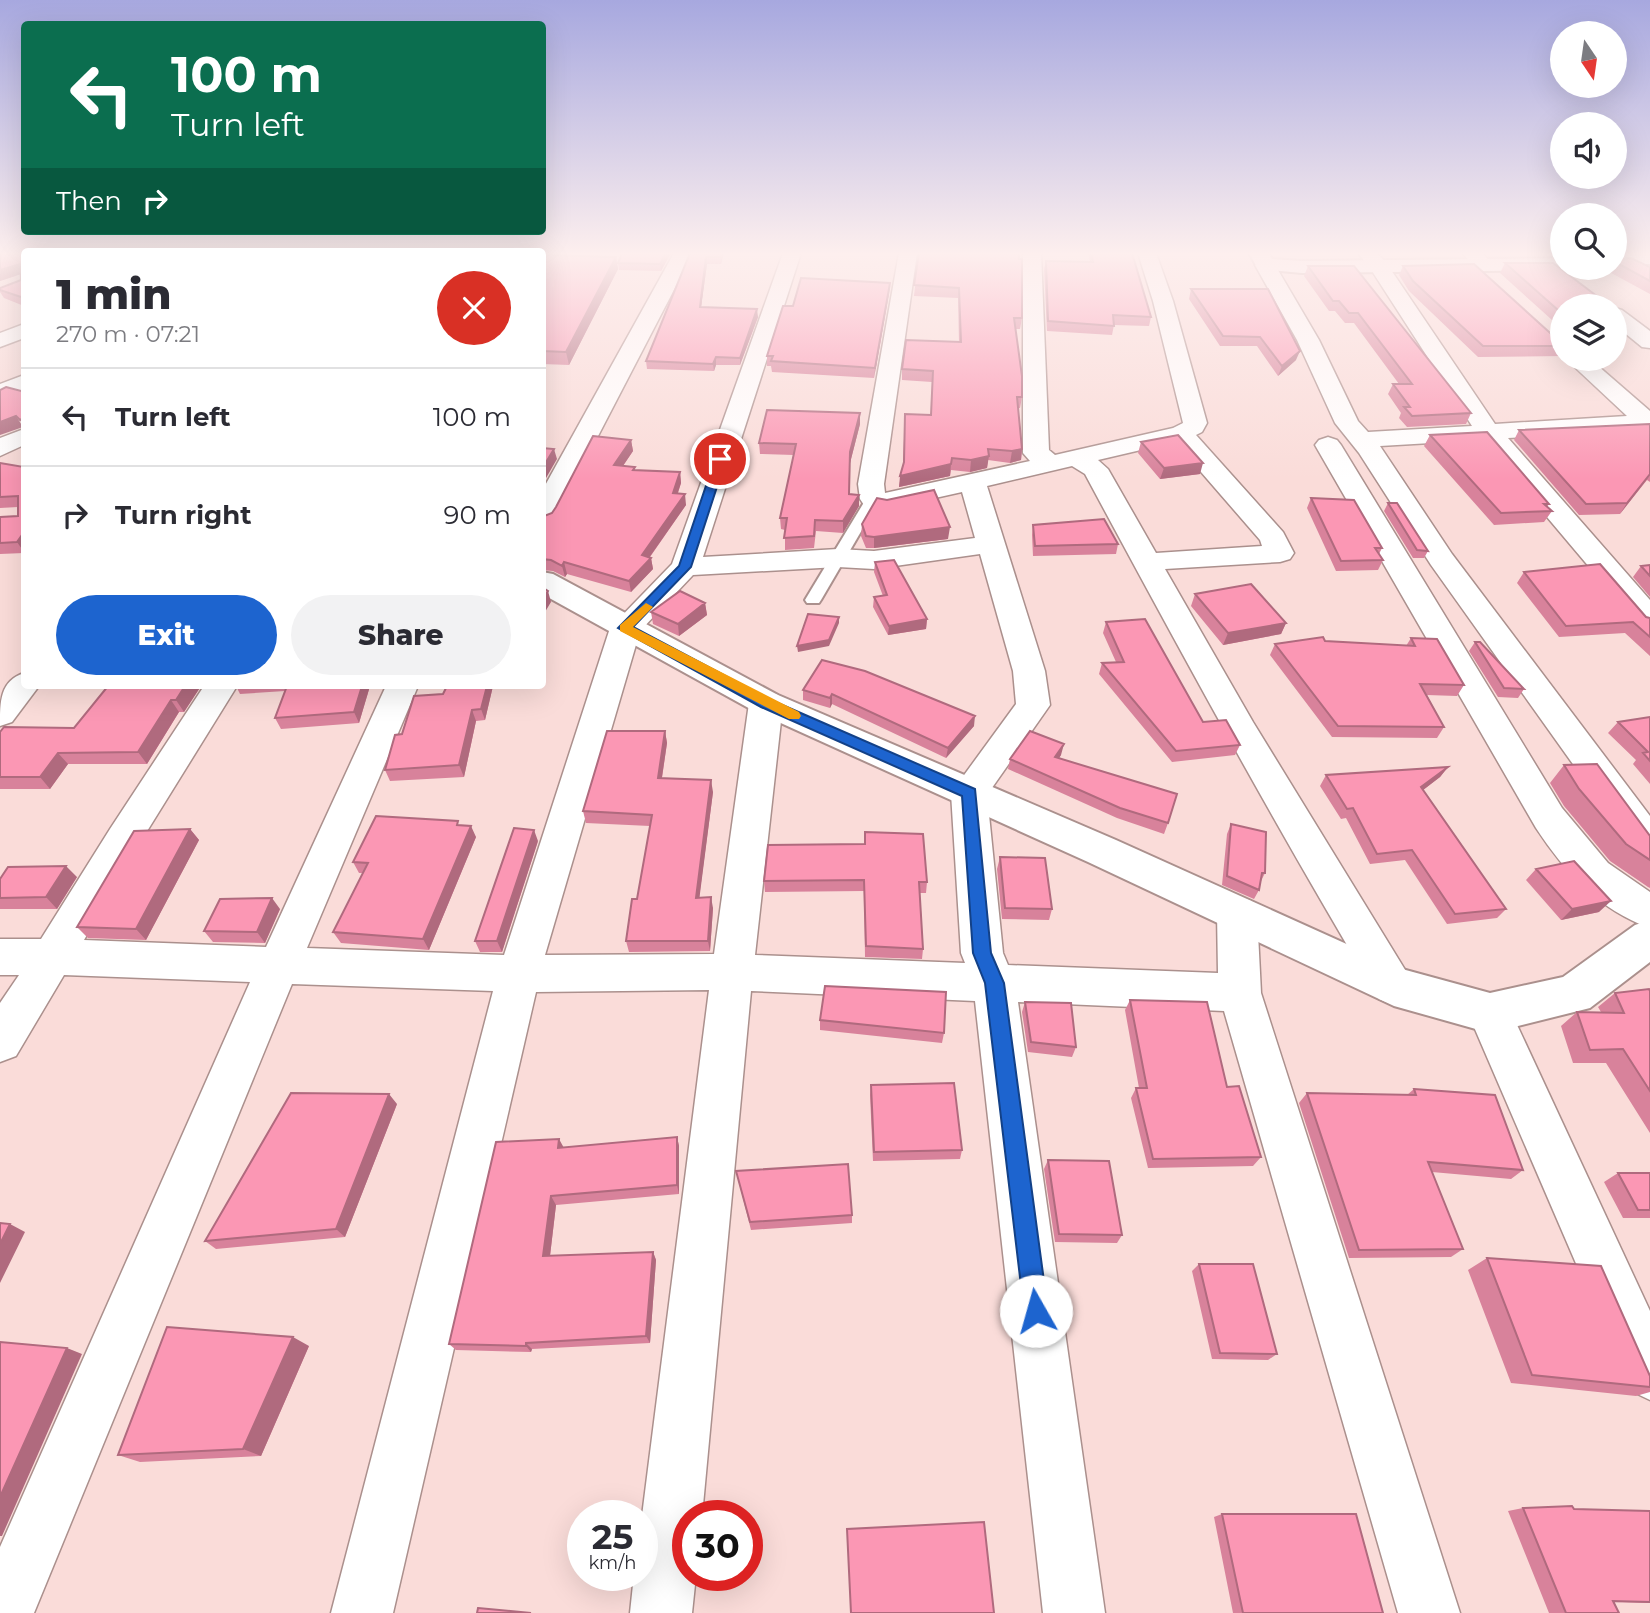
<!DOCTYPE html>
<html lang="en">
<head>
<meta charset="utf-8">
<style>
  :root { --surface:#fff; --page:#f2f2f3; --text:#2b2b33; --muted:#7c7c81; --line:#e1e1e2; --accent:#1d64cf }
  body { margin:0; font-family:Montserrat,sans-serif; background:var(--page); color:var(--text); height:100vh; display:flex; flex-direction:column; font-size:26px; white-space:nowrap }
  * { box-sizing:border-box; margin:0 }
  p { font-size:23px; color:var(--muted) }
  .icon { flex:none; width:38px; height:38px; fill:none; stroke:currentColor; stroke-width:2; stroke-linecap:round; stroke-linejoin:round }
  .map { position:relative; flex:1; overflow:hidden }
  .details { position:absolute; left:21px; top:248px; width:525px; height:441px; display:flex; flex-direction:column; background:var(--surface); border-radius:7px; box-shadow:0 7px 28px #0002 }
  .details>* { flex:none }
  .banner { position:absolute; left:21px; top:21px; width:525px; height:214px; border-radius:7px; box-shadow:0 7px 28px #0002; background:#0b6e4f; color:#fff; overflow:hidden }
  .needle { width:46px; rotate:167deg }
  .tools { position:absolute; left:1550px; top:21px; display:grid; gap:14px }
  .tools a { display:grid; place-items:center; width:77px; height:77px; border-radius:50%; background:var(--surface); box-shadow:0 7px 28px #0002; font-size:35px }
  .speed { position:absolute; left:567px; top:1500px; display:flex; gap:14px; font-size:35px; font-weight:700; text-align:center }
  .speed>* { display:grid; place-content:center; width:91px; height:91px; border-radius:50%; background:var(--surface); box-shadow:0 7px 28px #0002; line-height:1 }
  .speed small { font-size:18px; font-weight:400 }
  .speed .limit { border:10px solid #d22; background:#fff; color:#111 }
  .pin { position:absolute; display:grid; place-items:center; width:60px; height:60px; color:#fff; margin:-30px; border:4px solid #fff; border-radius:50%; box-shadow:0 2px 7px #0007 }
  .me { position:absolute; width:77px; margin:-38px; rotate:353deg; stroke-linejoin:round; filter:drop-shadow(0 0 5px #0008) }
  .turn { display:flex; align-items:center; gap:24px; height:147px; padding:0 35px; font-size:32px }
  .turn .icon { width:91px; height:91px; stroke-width:2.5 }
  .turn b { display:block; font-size:49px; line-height:60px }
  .then { display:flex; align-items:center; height:66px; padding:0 35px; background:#0003; gap:14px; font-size:26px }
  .round { display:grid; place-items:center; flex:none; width:74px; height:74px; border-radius:37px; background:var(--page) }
  .headline { display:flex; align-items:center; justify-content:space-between; height:119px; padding:0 35px }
  h1 { font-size:42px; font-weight:800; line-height:52px }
  .primary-button { display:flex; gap:14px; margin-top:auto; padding:14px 35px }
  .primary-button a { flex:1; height:80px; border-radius:42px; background:var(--accent); color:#fff; font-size:28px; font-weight:800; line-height:80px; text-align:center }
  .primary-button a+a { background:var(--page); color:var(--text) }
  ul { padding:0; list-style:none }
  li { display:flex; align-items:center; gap:21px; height:98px; padding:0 35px; border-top:2px solid var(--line) }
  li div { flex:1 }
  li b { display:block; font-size:26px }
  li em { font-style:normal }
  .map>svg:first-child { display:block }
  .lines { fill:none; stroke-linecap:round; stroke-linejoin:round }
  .service-casing { stroke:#ab908d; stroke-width:4 }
  .minor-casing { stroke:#ab908d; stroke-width:3 }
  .tertiary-casing { stroke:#ab908d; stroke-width:4 }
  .service { fill:#fff; fill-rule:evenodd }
  .minor { fill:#fff; fill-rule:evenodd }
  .tertiary { fill:#fff; fill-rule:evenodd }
  .wall { fill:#d8829b }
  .shaded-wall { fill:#b06a7e }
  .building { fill:#fb97b4; stroke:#b06a7e; stroke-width:2 }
  .route { fill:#1d64cf; stroke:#134187; stroke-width:2 }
  .slow { fill:#f59e0b }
</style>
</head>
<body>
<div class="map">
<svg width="1650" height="1613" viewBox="0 0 1650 1613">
  <rect width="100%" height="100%" fill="#fadcd9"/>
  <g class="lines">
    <!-- service casing -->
    <g class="service-casing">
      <path id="service" d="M873 495 880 499 821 600 819 603H807L805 600 866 499Z"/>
    </g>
    <!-- minor casing -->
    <g class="minor-casing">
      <path id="minor" d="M674 253H693L556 517 552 523 542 525V491Z
        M783 253H801L703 557 838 549 874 551 975 538 962 492 886 509 864 505 860 499 858 484 899 253H917L884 484 885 493 1030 461 1023 453V253H1041L1049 450 1055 455 1173 428 1183 423 1153 301 1138 253H1156L1173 301 1207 423 1202 432 1196 435 1283 532 1294 553 1290 559 1280 562 1165 569 1253 722 1415 986 1409 999 1394 1005 1379 999C1276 827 1180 651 1085 474L1072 466 987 486 1045 671 1050 705 987 795 1003 953 1008 965 1218 973 1217 913 1223 901 1237 896 1251 901 1257 913 1261 993 1460 1613H1398L1224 1011 1018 1002 1105 1613H1043L975 1001 751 991 702 1516H688V1575H696L692 1613H630L634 1575H642V1516L709 990 536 992 393 1613H331L493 991 292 984 34 1613H0V1547L250 982 64 975 16 1056 0 1062V1003L19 975H0V939H41L110 829 204 686H237L136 849 84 940 266 947 386 686H418L307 948 504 955 610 628 672 564ZM1175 442 1260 540 1262 546 1156 553 1108 469 1098 460ZM980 554 1013 671 1016 704 951 793 961 953 965 963 755 955 783 703 778 695 766 692 754 695 749 703 714 954 545 955 640 631 693 575 838 567 874 569Z
        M1358 253H1377L1387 264 1495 424 1627 416 1566 359H1590L1650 411V431L1508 438 1650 600V629L1639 626 1482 440 1380 446 1452 554 1650 816V859L1637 854 1431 565 1359 453 1335 423 1297 340 1255 265 1265 259 1275 265 1319 340 1358 421 1368 432 1472 426 1372 271Z
        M1462 253H1482L1495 266 1492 270H1478Z
        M1615 308 1622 310 1650 331V348L1642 347 1615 325Z
        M24 324V338L0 347V333Z
        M24 375V390L0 400V384Z
        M24 429V445L0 456V438Z
        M1328 437 1337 440 1341 445 1562 808 1608 863 1650 892V928C1599 910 1565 872 1536 828L1315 445 1319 440Z
        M24 673V686H39L12 722 0 726C0 701 0 681 24 673Z
        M1490 994 1505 999 1650 1311V1400L1631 1391 1468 1013 1475 999Z"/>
    </g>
    <!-- tertiary casing -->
    <g class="tertiary-casing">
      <path id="tertiary" d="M1249 253H1269L1272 259 1302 261 1563 258V268H1570L1563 270 1302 273 1258 269Z
        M1650 253V264L1615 266V254Z
        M542 572 553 574 778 695 1116 840 1402 969 1490 993 1563 977 1635 925 1650 920V962L1590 1008 1490 1033 1394 1006 1088 862 754 711 542 594Z"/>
    </g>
    <!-- service -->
    <use href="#service" class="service"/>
    <!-- minor -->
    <use href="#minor" class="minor"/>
    <!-- tertiary -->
    <use href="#tertiary" class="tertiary"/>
  </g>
  <!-- wall -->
  <path class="wall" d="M0 253 24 254V306L4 298 0 292V288L21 280V274L0 281Z
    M622 253H671L661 271 619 270 618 263Z
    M690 253H724L721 264H707L701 307 758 317 740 365H716L714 371 647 369 646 361Z
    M919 253 1022 318 1020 329H1015L1022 397 1020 408H1018L1022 449 1021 460 1010 463 988 460 987 468 970 472 951 470 950 476 899 487 903 464 905 414 931 415 932 382 902 380V369L959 342 958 298 914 296Z
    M1088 253H1132L1151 317 1149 326 1114 325 1112 335 1047 331 1044 269 1046 261 1090 262Z
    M1615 253 1621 259 1650 267V294L1602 268H1615Z
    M542 256 616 257 618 269 569 365 542 364Z
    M1505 263 1563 306V320H1552L1500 273Z
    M1308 266 1471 413 1466 424 1407 427 1399 418 1401 413 1388 394 1393 384H1399L1354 323H1345L1335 311H1329L1304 276Z
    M1403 266 1559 341H1563V356L1478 357 1409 291 1399 275Z
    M890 283 889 293 874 378 772 372 771 366H767V356L793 306Z
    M1191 289 1296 360 1278 376 1257 346H1220L1189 299Z
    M860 413V424L850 463 849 494 859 495V506L843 533 816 531 814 548 785 550V530L781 529 780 518 794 455 760 454 759 443Z
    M1650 424V482L1647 480 1620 514 1579 515 1514 440 1519 430Z
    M1430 435 1549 504 1547 507 1552 511 1544 522 1494 525 1424 446Z
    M631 440 633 451 623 466 635 467V470L680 472 681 483 678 493 686 505 650 557 651 558 653 569 631 592 567 574 565 577 553 571 542 570V521Z
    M1141 442 1200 474 1160 479 1138 453Z
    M0 463 24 467V553L0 554V517L18 516V507L0 508Z
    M1311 498 1382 548 1379 554 1383 560 1378 570 1336 571 1307 508Z
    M1388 503 1428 551 1424 558H1413L1384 511Z
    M862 524 948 539 874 548H866L861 536Z
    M1033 525 1118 544 1116 554 1033 556 1032 535Z
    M875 562 927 619 926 629 888 635 873 607 874 597 883 596 874 572Z
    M1650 565V597L1633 577 1641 566Z
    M1524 572 1650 618V656L1625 633 1559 637 1517 583Z
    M1195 594 1286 623 1281 634 1223 645 1191 606Z
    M705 603 707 615 679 636 653 624 651 612Z
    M1106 622 1203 722 1240 745 1235 755 1172 762 1099 674 1102 663 1116 662 1103 633Z
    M1411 638 1464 685 1457 696 1427 695 1444 727 1437 738 1332 737 1270 655 1275 644 1325 641 1406 646Z
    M1475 642 1524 689 1518 698 1498 697 1469 651Z
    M822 660 974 726 946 758 832 704 830 708 803 700V690Z
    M201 686 184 712H179L147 764H68L50 789H0V732L74 728Z
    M236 686H370L359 723 281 729 275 718 285 691 240 694Z
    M447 686H493L485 720 476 721 464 777 390 781 385 770 402 734 443 694Z
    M1650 717V784L1633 764 1636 760 1608 733 1618 722Z
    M665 731 667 743 662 778 713 792 699 898 713 908 710 951 629 952 626 941 637 899 650 826 586 823 583 811Z
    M1061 755 1059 758 1168 823 1164 834 1117 818 1008 769 1010 759Z
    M1564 765 1650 836V888L1648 887 1610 861 1564 806 1550 783Z
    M1448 767 1440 777 1423 790 1506 909 1497 918 1447 924 1405 860 1370 864 1346 818 1341 819 1320 786 1326 775Z
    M1231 824 1265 873 1261 881 1259 890 1254 899 1222 885 1227 834Z
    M460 825 476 837 429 950 341 943 333 932 363 873H359L353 862Z
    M190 829 199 840 146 940 88 938 77 927Z
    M538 841 502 952H480L475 941Z
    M768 845 927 882 926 893H920L923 949 922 959 865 957 864 891 765 892 764 881Z
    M1000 857 1052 909 1049 920 1002 919 997 869Z
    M1536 869 1599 912 1561 920 1526 880Z
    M77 877 57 909H0V879Z
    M280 909 265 943 213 942 204 931Z
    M1650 991V1133L1606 1063H1573L1561 1026 1577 1012H1601L1598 1007 1615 993Z
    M1130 1000 1227 1087 1261 1157 1253 1166 1148 1168 1131 1098 1136 1088H1139L1125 1010Z
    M1025 1002 1076 1047 1072 1057 1028 1052 1022 1012Z
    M820 1020 944 1033 942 1043 820 1030Z
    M871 1085 962 1150 960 1159 873 1161 870 1095Z
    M1414 1089 1523 1170 1511 1179 1432 1172 1463 1249 1451 1257 1349 1258 1299 1103 1307 1093 1407 1095Z
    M397 1104 345 1237 216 1249 205 1241Z
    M677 1137 679 1146V1194L556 1205 550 1256 653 1252 656 1260 650 1343 532 1349 531 1352 456 1350 449 1344 564 1148Z
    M1048 1160 1122 1235 1117 1243 1055 1242 1044 1169Z
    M736 1171 852 1215V1223L751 1230Z
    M1618 1173H1650V1218H1623L1604 1182Z
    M1487 1258 1650 1376V1392L1636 1396 1511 1383 1468 1270Z
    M1199 1264 1277 1354 1268 1360 1212 1359 1192 1271Z
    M309 1346 261 1456 140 1462 118 1455Z
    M1523 1508 1650 1511V1603L1614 1602 1619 1613H1549L1508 1511Z
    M1222 1514 1383 1613H1233L1214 1517Z"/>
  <!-- shaded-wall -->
  <path class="shaded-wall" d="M666 253H671L661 271 660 264Z
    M722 253H724L721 264V257Z
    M616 257 618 269 569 365 566 352Z
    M706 257 707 264 700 315V307Z
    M20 264 24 273 0 281V270Z
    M890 283 889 293 874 378 875 368Z
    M757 309 758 317 740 365V358Z
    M1300 351 1296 360 1278 376 1282 366Z
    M716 357V365L714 371 713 364Z
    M860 413V424L850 463V452Z
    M16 416 23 427 0 435V422Z
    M24 418V427L20 420Z
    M631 440 633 451 616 476 614 465Z
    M554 449 557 459 542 485V469Z
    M1022 449 1021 460 1010 463 1012 451Z
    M989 456 987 468 970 472 971 460Z
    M1203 463 1200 474 1160 479 1164 468Z
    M951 464 950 476 899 487 900 476Z
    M680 472 681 483 674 504 673 493Z
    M1650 475 1620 514 1627 503Z
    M685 494 686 505 644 565 651 558 653 569 631 592 629 581 642 555Z
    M859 495V506L843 533V521Z
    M950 527 948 539 874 548V537Z
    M24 532V552L17 542Z
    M564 562 567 574 565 577 562 566Z
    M548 591 551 602 542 617V601Z
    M705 603 707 615 679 636 678 624Z
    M839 617V623L829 646 798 652 797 646Z
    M927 619 926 629 888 635 889 626Z
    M1286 623 1281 634 1223 645 1228 633Z
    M185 686H201L184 712 176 700Z
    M362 686H370L359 723 354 712Z
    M487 686H493L485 720 481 709Z
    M832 694V704L830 708V698Z
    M171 700 179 712 147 764 138 752Z
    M472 710 476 721 464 777 459 765Z
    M975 716 974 726 946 758 948 748Z
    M665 731 667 743 660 790 658 778Z
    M1064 744 1061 755 1053 767 1055 757Z
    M58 753 68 764 50 789 40 777Z
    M1448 767 1440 777 1414 797 1421 787Z
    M711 780 713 792 698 909 696 898Z
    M471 826 476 837 429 950 423 939Z
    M190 829 199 840 146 940 136 929Z
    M534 830 538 841 502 952 497 941Z
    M66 866 77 877 57 909 46 897Z
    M711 897 713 908 710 951 708 941Z
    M272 898 280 909 265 943 257 932Z
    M1611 901 1599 912 1561 920 1572 909Z
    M389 1094 397 1104 345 1237 336 1229Z
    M677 1137 679 1146V1194L677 1185Z
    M559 1139 564 1148H558Z
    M551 1196 556 1205 549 1264 543 1256Z
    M10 1224 25 1232 0 1283V1244Z
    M653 1252 656 1260 650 1343 646 1336Z
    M293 1337 309 1346 261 1456 243 1449Z
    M526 1343 532 1349 531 1352 526 1346Z
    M67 1348 82 1354 2 1536H0V1497Z"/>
  <!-- building -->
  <path class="building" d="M0 253 24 254V298L0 290V288L21 280 20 264 0 270Z
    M622 253H666L660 264 618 263Z
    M690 253H722L721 257H706L700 307 757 309 740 358 716 357 713 364 646 361Z
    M919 253H1019V259H1022V318H1014L1022 376V397H1017L1022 449 1012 451 988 449 989 456 971 460 952 458 951 464 900 476 904 462 905 414 931 415 933 371 902 369 906 340 961 342 959 288 914 285Z
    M1091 253H1132L1151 317 1113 315 1114 326 1048 321 1046 261 1093 262Z
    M1615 253H1618V256L1621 259 1631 258 1650 267V281L1615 262Z
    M543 255 616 257 566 352 542 351Z
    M1505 263H1553L1610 306H1563V310H1558Z
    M1474 264 1559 341H1563V346H1483L1413 281 1403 266Z
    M1308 266H1354L1471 413 1412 416 1404 407H1410L1393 384H1412L1358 313H1349L1339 301H1333Z
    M801 278 890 283 875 368 771 361 773 356H767L783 306H793Z
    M1191 289H1268L1300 351 1282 366 1260 337 1223 336Z
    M6 387 21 391 24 389V418L20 420 16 416 0 422V390Z
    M767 410 860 413 850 452 849 494 859 495 843 521 815 520 814 536 784 538 787 518H780L796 444 759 443Z
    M1650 424V474L1627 503 1586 504 1519 430Z
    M1487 432 1549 504H1544L1552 511 1501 513 1430 435Z
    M1178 435 1203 463 1164 468 1141 442Z
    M593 436 631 440 614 465 635 467 633 470 680 472 673 493 685 494 642 555 651 558 629 581 564 562 562 566 551 560 542 559V521L544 516 552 513 556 507Z
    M542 448 554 449 542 469Z
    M0 463 24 467V532L17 542 0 543V517L18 516V496L0 497Z
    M934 490 950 527 874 537 866 536 862 524 877 498 887 500Z
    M1311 498 1354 500 1382 548H1375L1383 560 1341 561Z
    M1388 503H1397L1428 551 1417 550Z
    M1104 519 1118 544 1035 546 1033 525Z
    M894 560 927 619 889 626 874 597 887 595 875 562Z
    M1600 564 1646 617 1650 618V637L1633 622 1566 626 1524 572Z
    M1650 565V576L1641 566Z
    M1251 584 1286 623 1228 633 1195 594Z
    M542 587 548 591 542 601Z
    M680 591 705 603 678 624 651 612Z
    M808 614 839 617 829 640 797 646Z
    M1145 619 1203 722 1226 720 1240 745 1176 751 1102 663 1124 662 1106 622Z
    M1323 637 1325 641 1415 646 1411 638 1437 639 1464 685 1420 684 1444 727 1338 726 1275 644Z
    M1475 642H1480L1524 689 1504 688Z
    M822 660 865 671 975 716 948 748 832 694 830 698 803 690Z
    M108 686H185L176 700H171L138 752 58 753 40 777H0V732L4 727 74 728Z
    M287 686H362L354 712 275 718Z
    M447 686H487L481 709 472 710 459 765 385 770 395 735 402 734 414 696 443 694Z
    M1650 717V761L1643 753 1648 752 1618 722Z
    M607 731H665L658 778 711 780 696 898 711 897 708 941H626L632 899H637L652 815 583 811Z
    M1030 731 1064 744 1055 757 1177 794 1168 823 1120 808 1010 759Z
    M1597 764 1650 836V860L1626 844 1579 789 1564 765Z
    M1448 767 1421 787 1506 909 1455 914 1412 850 1377 854 1353 808 1347 809 1326 775Z
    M376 816 458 821 457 825 471 826 423 939 333 932 368 863 353 862Z
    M1231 824 1266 832 1265 873H1262L1259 890 1227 876Z
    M514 828 534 830 497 941H475Z
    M190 829 136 929 77 927 134 831Z
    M865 832 923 834 927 882H919L923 949 866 946 864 880 764 881 768 845 865 844Z
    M1000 857 1045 858 1052 909 1005 908Z
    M1574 861 1611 901 1572 909 1536 869Z
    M66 866 46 897 0 898V879L8 867Z
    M272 898 257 932 204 931 220 899Z
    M825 986 946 992 944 1033 820 1020Z
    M1649 989 1650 991V1091L1623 1049 1590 1050 1577 1012 1624 1013 1615 993Z
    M1130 1000 1207 1002 1227 1087 1239 1086 1261 1157 1153 1159 1136 1088H1147Z
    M1025 1002 1071 1003 1076 1047 1031 1042Z
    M954 1083 962 1150 874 1152 871 1085Z
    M1414 1089 1495 1095 1523 1170 1428 1162 1463 1249 1359 1250 1307 1093 1416 1095Z
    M291 1093 389 1094 336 1229 205 1241Z
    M677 1137V1185L551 1196 543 1256 653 1252 646 1336 526 1343V1346L449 1344 496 1142 559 1139 558 1148Z
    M1048 1160 1109 1161 1122 1235 1059 1234Z
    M848 1164 852 1215 750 1222 736 1171Z
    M1618 1173H1650V1210H1638Z
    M0 1223 10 1224 0 1244Z
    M1487 1258 1601 1266 1650 1376V1387L1532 1375Z
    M1199 1264H1253L1277 1354 1220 1353Z
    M167 1327 293 1337 243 1449 118 1455Z
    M0 1342 67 1348 0 1497Z
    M1572 1506 1574 1509 1650 1511V1602L1613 1601 1619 1613H1566L1523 1508Z
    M1222 1514H1356L1383 1613H1243Z
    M984 1522 994 1613H851L847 1529Z
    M478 1608 531 1613H477Z"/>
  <!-- sky -->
  <linearGradient id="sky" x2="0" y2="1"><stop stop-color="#a7a8df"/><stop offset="0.53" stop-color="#fdefee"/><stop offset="1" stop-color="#fdefee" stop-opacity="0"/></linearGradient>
  <rect width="1650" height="479" fill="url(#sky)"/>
  <!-- route -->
  <path class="route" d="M720 456 726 459 691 567 633 627 771 700 975 789 991 953 1004 983 1048 1311 1044 1320 1036 1323 1028 1320 1024 1311 985 983 973 953 962 796 761 707 618 628 679 566 715 459Z"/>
  <!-- slow -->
  <path class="slow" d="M646 603 653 607 633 627 799 712 801 716 799 719H789L620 631V625Z"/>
</svg>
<div class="tools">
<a><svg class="needle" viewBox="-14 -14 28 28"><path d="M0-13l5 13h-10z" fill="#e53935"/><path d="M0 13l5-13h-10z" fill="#7c7c81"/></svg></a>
<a><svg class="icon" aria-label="sound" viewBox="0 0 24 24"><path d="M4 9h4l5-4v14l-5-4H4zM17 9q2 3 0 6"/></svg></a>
<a><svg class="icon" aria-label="search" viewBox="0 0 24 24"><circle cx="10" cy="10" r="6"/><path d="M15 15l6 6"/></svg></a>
<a><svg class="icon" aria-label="layers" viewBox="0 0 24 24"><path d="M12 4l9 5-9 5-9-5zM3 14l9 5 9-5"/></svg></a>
</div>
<div class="speed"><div>25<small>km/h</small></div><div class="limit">30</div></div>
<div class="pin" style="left:720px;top:459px;background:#d93025"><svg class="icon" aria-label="arrive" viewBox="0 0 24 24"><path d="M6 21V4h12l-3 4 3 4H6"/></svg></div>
<svg class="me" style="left:1036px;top:1311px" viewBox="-20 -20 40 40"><circle r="19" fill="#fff"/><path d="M0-13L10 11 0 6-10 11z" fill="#1d64cf"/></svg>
<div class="banner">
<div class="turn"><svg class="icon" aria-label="left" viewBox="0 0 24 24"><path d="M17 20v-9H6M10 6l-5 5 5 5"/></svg><div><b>100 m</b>Turn left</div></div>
<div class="then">Then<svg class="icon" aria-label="right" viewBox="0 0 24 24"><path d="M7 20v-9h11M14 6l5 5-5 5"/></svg></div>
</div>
<section class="details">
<div class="headline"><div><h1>1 min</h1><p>270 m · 07:21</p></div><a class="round" style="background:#d93025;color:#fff"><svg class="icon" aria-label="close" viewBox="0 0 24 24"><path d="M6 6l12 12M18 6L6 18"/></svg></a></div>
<ul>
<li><svg class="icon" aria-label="left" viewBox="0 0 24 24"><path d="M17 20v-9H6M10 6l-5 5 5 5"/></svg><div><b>Turn left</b></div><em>100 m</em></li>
<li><svg class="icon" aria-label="right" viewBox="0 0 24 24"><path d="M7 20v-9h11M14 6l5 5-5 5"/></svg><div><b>Turn right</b></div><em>90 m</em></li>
</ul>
<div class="primary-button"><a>Exit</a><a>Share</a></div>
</section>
</div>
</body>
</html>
